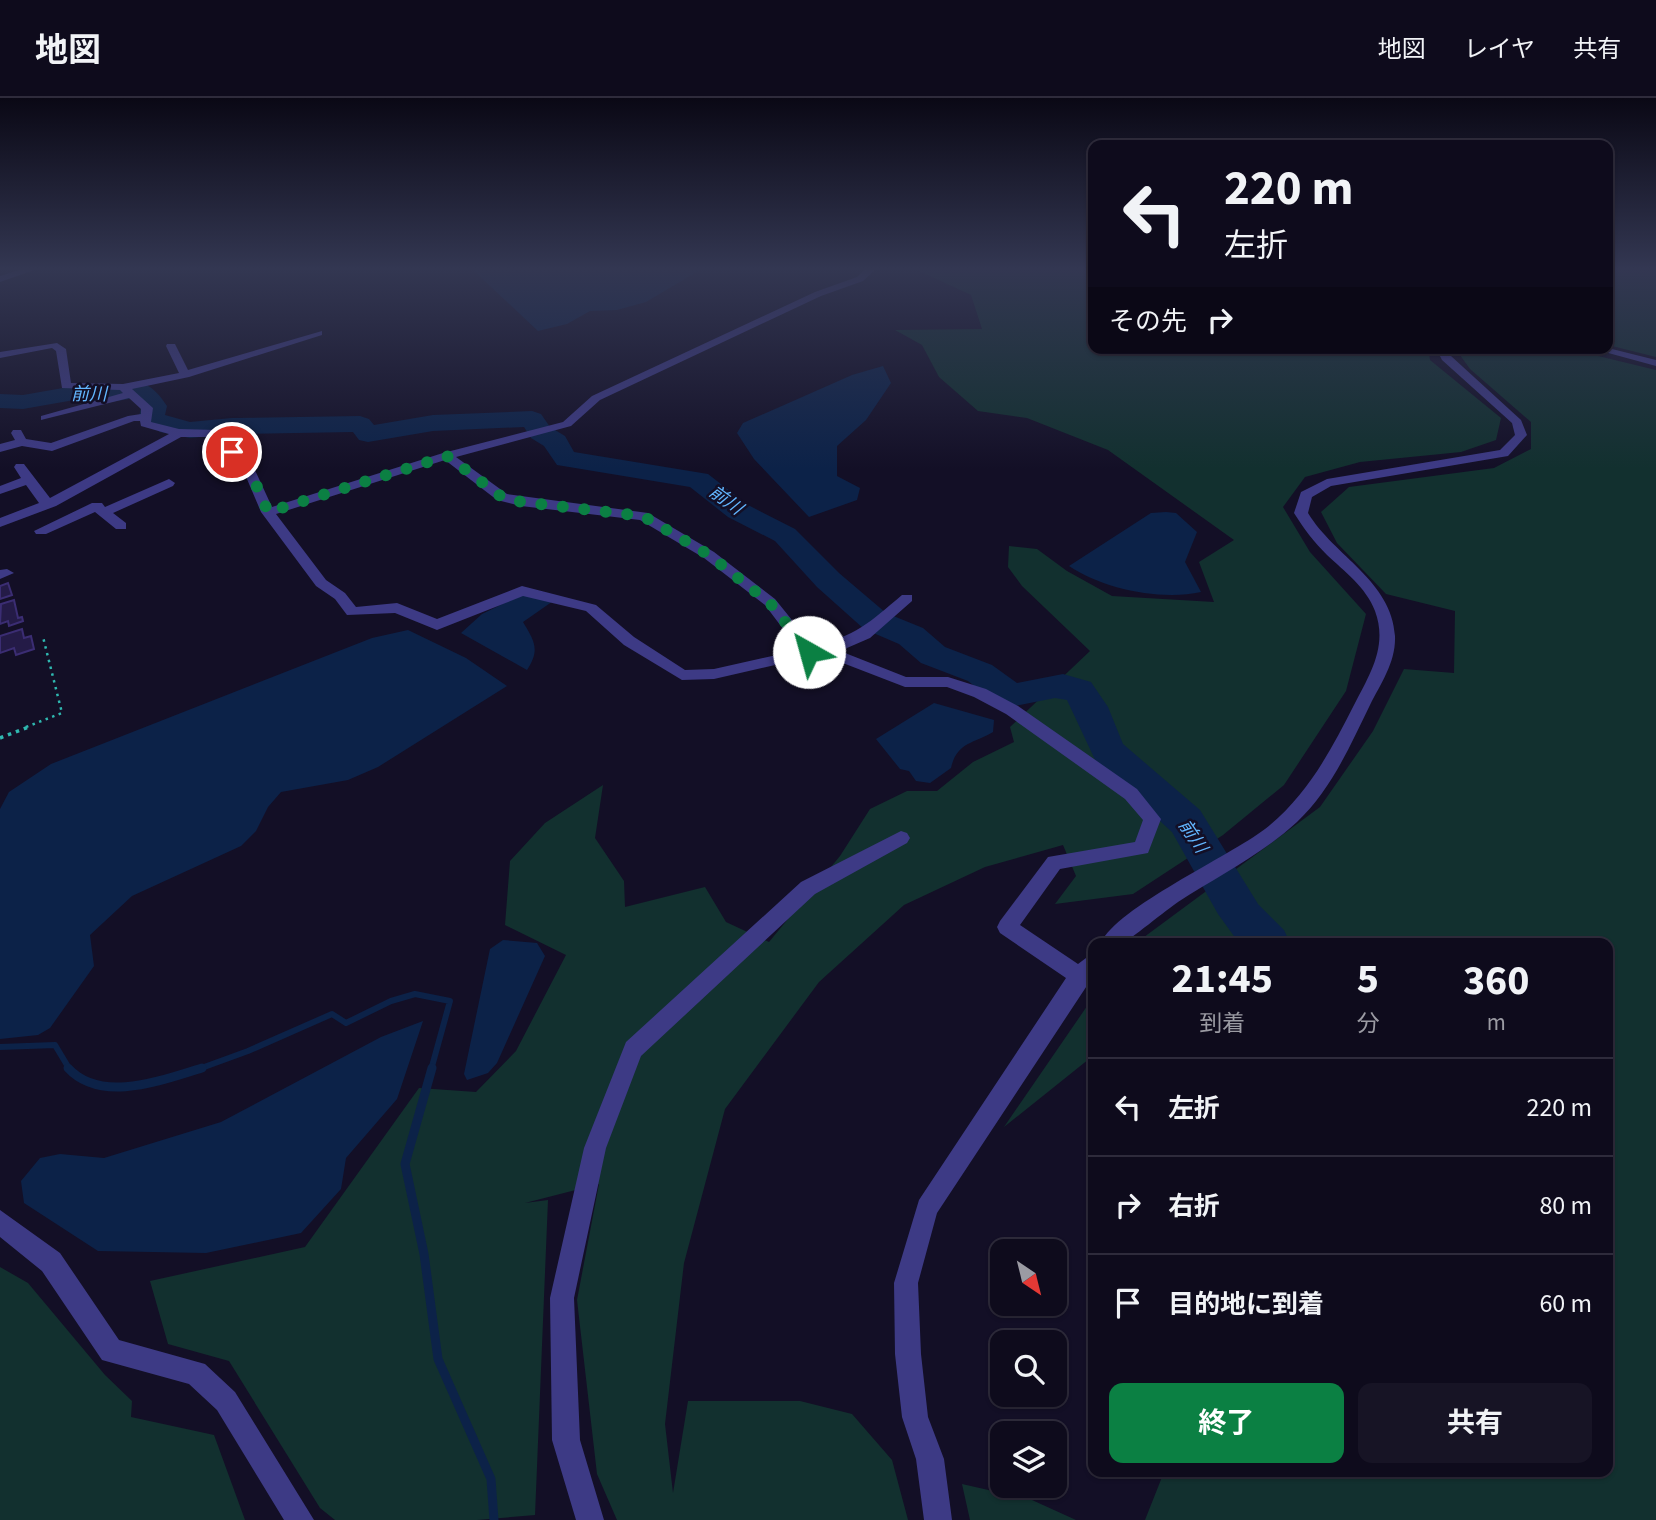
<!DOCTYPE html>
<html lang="ja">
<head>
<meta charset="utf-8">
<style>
  :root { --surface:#0e0b1c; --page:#171425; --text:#f1f3f6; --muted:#9b9ba3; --line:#2e2b3b; --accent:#0b8043 }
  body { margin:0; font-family:"Source Sans 3","Noto Sans JP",sans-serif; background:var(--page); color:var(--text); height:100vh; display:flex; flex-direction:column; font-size:26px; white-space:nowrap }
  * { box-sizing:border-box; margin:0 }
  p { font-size:23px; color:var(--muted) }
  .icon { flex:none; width:38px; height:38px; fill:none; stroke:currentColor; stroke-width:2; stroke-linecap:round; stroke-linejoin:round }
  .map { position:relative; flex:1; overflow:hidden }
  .panel { position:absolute; left:1088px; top:840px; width:525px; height:539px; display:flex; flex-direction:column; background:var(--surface); border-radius:14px; box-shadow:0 2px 5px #0004,0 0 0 2px var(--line) }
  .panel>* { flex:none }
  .guide { position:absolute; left:1088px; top:42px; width:525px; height:214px; border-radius:14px; box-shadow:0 2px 5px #0004,0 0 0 2px var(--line); background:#0e0b1c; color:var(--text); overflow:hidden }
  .needle { width:46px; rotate:145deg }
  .controls { position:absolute; left:990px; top:1141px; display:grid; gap:14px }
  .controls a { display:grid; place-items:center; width:77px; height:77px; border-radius:14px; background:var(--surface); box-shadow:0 2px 5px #0004,0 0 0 2px var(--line); font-size:35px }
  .pin { position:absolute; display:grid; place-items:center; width:60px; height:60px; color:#fff; margin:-30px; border:4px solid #fff; border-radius:50%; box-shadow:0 2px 7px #0007 }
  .me { position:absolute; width:77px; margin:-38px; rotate:322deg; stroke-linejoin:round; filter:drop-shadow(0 0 5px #0008) }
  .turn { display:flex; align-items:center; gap:24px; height:147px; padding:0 21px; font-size:32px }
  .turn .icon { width:91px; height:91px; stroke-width:2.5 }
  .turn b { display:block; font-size:49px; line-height:60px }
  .then { display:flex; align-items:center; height:66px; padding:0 21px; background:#0003; gap:14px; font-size:26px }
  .eta { display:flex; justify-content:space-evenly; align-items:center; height:119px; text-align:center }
  .eta b { font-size:42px; font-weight:700; line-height:49px }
  .action { display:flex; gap:14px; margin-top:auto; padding:14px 21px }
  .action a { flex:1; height:80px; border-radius:14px; background:var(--accent); color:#fff; font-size:28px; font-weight:700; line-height:80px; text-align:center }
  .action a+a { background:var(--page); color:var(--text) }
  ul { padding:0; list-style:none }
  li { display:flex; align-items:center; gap:21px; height:98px; padding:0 21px; border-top:2px solid var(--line) }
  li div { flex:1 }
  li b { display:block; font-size:26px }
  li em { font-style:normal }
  header { display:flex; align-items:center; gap:42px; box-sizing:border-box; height:98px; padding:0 35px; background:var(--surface); border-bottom:2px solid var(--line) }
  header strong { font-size:33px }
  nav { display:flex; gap:38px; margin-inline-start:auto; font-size:24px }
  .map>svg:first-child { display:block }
  .green { fill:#12302f }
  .water { fill:#0c2248 }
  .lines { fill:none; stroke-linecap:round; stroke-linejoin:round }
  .stream-far1 { stroke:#0c2248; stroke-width:6 }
  .stream { stroke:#0c2248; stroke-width:9 }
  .river { fill:#0c2248; fill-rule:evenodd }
  .building { fill:#241b47; stroke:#3b2d73; stroke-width:2 }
  .path-far1 { stroke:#2fb8b0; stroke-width:2.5; stroke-dasharray:2.5 4.5; stroke-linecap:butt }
  .path { stroke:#2fb8b0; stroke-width:3.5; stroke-dasharray:3.5 5; stroke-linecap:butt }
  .minor { fill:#3d3a85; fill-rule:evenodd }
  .route { stroke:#0b8043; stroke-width:12; stroke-dasharray:0 21.6 }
  .labels { text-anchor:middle; stroke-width:5; stroke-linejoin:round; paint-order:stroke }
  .far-water-label { font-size:18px; font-style:italic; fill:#62b6ff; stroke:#130f26 }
</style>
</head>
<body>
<header>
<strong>地図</strong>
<nav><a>地図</a><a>レイヤ</a><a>共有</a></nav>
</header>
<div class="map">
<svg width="1656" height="1422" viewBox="0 0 1656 1422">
  <rect width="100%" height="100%" fill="#130f26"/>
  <!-- green -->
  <path class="green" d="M917 172H1094V250H1428L1430 262 1501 320 1496 342 1461 354 1360 364 1305 379 1283 409 1310 454 1366 516 1346 593 1284 687 1223 737 1133 796 1055 806 1076 778 1063 747 985 769 904 807 819 884 725 1011 684 1165 665 1326 673 1395 688 1303H800L852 1316 892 1362 908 1422H617L597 1376 577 1202 599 1086 525 1105 548 1102 535 1417 477 1422H335L320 1410 229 1263 168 1246 150 1183 305 1149 419 990 476 994 516 953 566 857 505 827 510 763 545 725 603 687 595 740 624 783 625 809 705 789 726 824 769 844 840 758 870 711 907 693H937L973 664 1014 644 1010 629 1090 553 1022 488 1008 469 1009 448 1037 451 1067 473 1112 498 1214 504 1199 464 1234 442 1108 352 1027 320 978 313 939 279 922 247 895 232 982 231 971 197Z
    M1608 172H1656V259L1608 247Z
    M1455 250H1565L1656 272V1422H1145L1164 1374H1608V845H1136L1320 709 1373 633 1404 571 1454 575 1455 513 1386 496 1337 445 1321 414 1349 389 1494 370 1531 351V324L1470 271Z
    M1094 898V957L1004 1029Z
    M0 1169 28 1185 105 1277 132 1303 131 1319 214 1337 245 1422H0Z
    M962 1386 1032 1402 1076 1422H970Z"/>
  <!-- water -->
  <path class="water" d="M473 172H700L646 204 617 212 590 213 567 226 538 233Z
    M883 268 891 285 866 322 837 348V378L860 390 857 402 809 419 754 361 737 335 743 325 852 277Z
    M1166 414 1176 415 1197 434 1185 464 1201 494C1161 503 1103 491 1069 468L1151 415Z
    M525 495 556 501 523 524C535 544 540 552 527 572L461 535 482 516Z
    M408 532 466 560 507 588 378 669 348 682 281 694 268 709 256 733 241 748 132 798 90 837 94 868 50 930 38 937 0 941V711L9 694 51 666 372 540Z
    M934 605 994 622 993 634C973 646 957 644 951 670L930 685 916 683 909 673 900 671 876 641Z
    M503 842 537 845 545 858 497 965 488 975 467 982 464 976 490 851Z
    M423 923 397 1001 346 1060 341 1091 301 1135 206 1155 98 1153 24 1105 21 1083 40 1060 60 1056 104 1060 221 1024 381 939Z"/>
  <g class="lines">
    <!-- stream-far1 -->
    <path class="stream-far1" d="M0 949 55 947 70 972
      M196 972 248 953 332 916 346 925 391 903 415 896 450 903 431 972"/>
    <!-- stream -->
    <path class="stream" d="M68 970C101 1006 162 982 202 970
      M432 970 405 1066 424 1156 438 1261 491 1381 494 1422"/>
    <!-- river -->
    <path class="river" d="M141 285C153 288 160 298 167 308L165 317 190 324 232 320 360 318 369 321 374 327 433 317 532 313 541 316 550 329 565 338 574 354 708 376 748 407 795 431 839 475 886 515 923 530 945 549 992 567 1017 585 1063 576 1091 584 1108 609 1123 646 1200 712 1258 806 1284 832 1290 845H1239L1218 816 1172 734 1097 666 1067 602 1055 600 1009 609 997 606 968 583 921 565 899 546 864 531 817 489 775 443 728 419 690 389 557 367 544 348 531 340 524 329 433 333 368 344 359 342 353 334 232 336 190 340 160 334 139 319 141 309 135 300 99 306 80 301 23 311 0 310V296L23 297 80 287 103 291Z"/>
  </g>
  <!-- building -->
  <path class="building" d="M8 485 12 497 0 501V488Z
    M14 502 18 520 22 519 23 523 9 528 8 523 0 526 1 506Z
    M22 531 24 540 31 538 34 551 16 557 14 550 0 555V538Z"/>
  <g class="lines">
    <!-- path-far1 -->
    <path class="path-far1" d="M26 629 62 615 43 539"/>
    <!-- path -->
    <path class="path" d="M0 640 31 628"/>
    <!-- minor -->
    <path class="minor" d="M19 172H34L0 184V178Z
      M864 172H875L863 183 821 198 600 302 571 328 456 359 507 396 648 415 714 454 775 501 813 548C855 539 870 524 902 497H912V503L870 540 840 553 906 579H948L986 591 1018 608 1137 691 1161 721 1148 755 1060 771 1020 827 1078 866 1094 854V877L937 1115 918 1185 921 1256 928 1319 944 1361 952 1422H924L916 1361 902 1319 895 1256 894 1185 919 1102 1066 880 1000 835 997 829 1000 823 1048 759 1135 744 1143 722 1125 701 1006 616 974 599 947 589H905L835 562 810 559 714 581 682 582 624 547 586 513 523 498 437 532 395 515 347 517 335 501 316 488 261 414 244 374 211 339H181L56 408 0 429V420L39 405 26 387 0 396V388L21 380 14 369 16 366H24L50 400 169 336 141 328 140 323H134L52 353 22 348 0 354V346L15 342 11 335 13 332H21L26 341 51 345 128 318 141 316V311L129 300 41 322V318L123 295 120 292 62 290 56 253 52 250 0 260V254L57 245 66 251 71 285 123 286 179 275 166 248 167 246H175L188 272 322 233V237L189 279 132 291 153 310 151 324 179 331 218 332 254 370 272 409 443 355 563 324 592 298 815 194 857 179ZM445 362 497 402 521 408 640 422 704 460 765 507 799 552 714 571 685 572 634 539 596 507 522 488 437 521 397 505 356 509 345 495 326 482 276 416Z
      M1436 250H1446L1451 258 1521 322 1527 337 1508 358 1331 388 1312 399 1308 415C1334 458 1392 483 1395 538 1396 564 1381 585 1370 607 1350 648 1331 692 1297 724 1261 757 1218 778 1178 804 1169 810 1127 844 1123 845 1117 847 1108 845 1101 845 1116 810 1230 758 1265 731 1307 698 1330 654 1354 607 1370 576 1388 548 1375 513 1366 489 1344 473 1327 457 1314 444 1304 431 1294 415L1301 394 1327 381 1500 352 1515 337 1512 325 1442 262Z
      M1590 250H1608L1656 262V268Z
      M169 381 175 385 173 388 113 415 126 425V431H116L95 414 46 436H36L34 433 92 405H102L105 409Z
      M7 471 14 475 0 481V472Z
      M901 733 907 735 910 740 907 745 815 796 641 958 606 1050 574 1200 580 1342 604 1422H576L552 1342 550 1200 584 1050 626 944 801 784Z
      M0 1112 60 1155 119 1242 205 1266 235 1294 314 1422H284L217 1312 189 1286 102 1262 42 1173 0 1139Z"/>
  </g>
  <!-- sky -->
  <linearGradient id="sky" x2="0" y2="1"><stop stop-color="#0a0815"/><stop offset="0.46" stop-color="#333752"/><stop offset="1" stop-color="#333752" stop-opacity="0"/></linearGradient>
  <rect width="1656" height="371" fill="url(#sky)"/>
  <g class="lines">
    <!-- route -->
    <path class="route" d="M232 354 250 373 268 414 447 358 502 399 522 404 643 418 709 457 770 505 809 554"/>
  </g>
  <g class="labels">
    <!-- far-water labels -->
    <g class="far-water-label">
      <text x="89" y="302">前川</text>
      <text transform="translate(726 402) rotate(36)" y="6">前川</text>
      <text transform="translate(1193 738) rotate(56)" y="6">前川</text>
    </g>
  </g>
</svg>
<div class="controls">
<a><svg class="needle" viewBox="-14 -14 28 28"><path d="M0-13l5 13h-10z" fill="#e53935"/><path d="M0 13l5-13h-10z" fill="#9b9ba3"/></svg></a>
<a><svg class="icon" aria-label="search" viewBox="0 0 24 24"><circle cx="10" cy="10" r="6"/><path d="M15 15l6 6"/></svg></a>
<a><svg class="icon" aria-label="layers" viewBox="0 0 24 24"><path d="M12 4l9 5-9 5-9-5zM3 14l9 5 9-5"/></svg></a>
</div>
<div class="pin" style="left:232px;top:354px;background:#d93025"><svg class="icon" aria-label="arrive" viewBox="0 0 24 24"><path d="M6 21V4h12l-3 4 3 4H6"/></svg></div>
<svg class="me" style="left:809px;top:554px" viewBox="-20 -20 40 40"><circle r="19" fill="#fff"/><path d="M0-13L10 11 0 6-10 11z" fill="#0b8043"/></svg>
<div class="guide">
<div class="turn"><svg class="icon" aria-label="left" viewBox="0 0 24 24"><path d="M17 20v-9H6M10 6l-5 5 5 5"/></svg><div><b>220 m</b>左折</div></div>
<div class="then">その先<svg class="icon" aria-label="right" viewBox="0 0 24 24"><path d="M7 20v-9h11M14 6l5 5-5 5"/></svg></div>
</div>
<section class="panel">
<div class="eta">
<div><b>21:45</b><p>到着</p></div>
<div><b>5</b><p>分</p></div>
<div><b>360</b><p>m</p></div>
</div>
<ul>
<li><svg class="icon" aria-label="left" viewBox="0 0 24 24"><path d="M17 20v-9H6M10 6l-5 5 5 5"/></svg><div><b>左折</b></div><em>220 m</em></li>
<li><svg class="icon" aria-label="right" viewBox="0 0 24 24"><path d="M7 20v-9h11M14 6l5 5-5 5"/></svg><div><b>右折</b></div><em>80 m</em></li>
<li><svg class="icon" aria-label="arrive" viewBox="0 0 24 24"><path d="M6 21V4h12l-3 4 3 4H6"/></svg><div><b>目的地に到着</b></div><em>60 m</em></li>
</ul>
<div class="action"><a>終了</a><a>共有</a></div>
</section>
</div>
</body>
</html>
